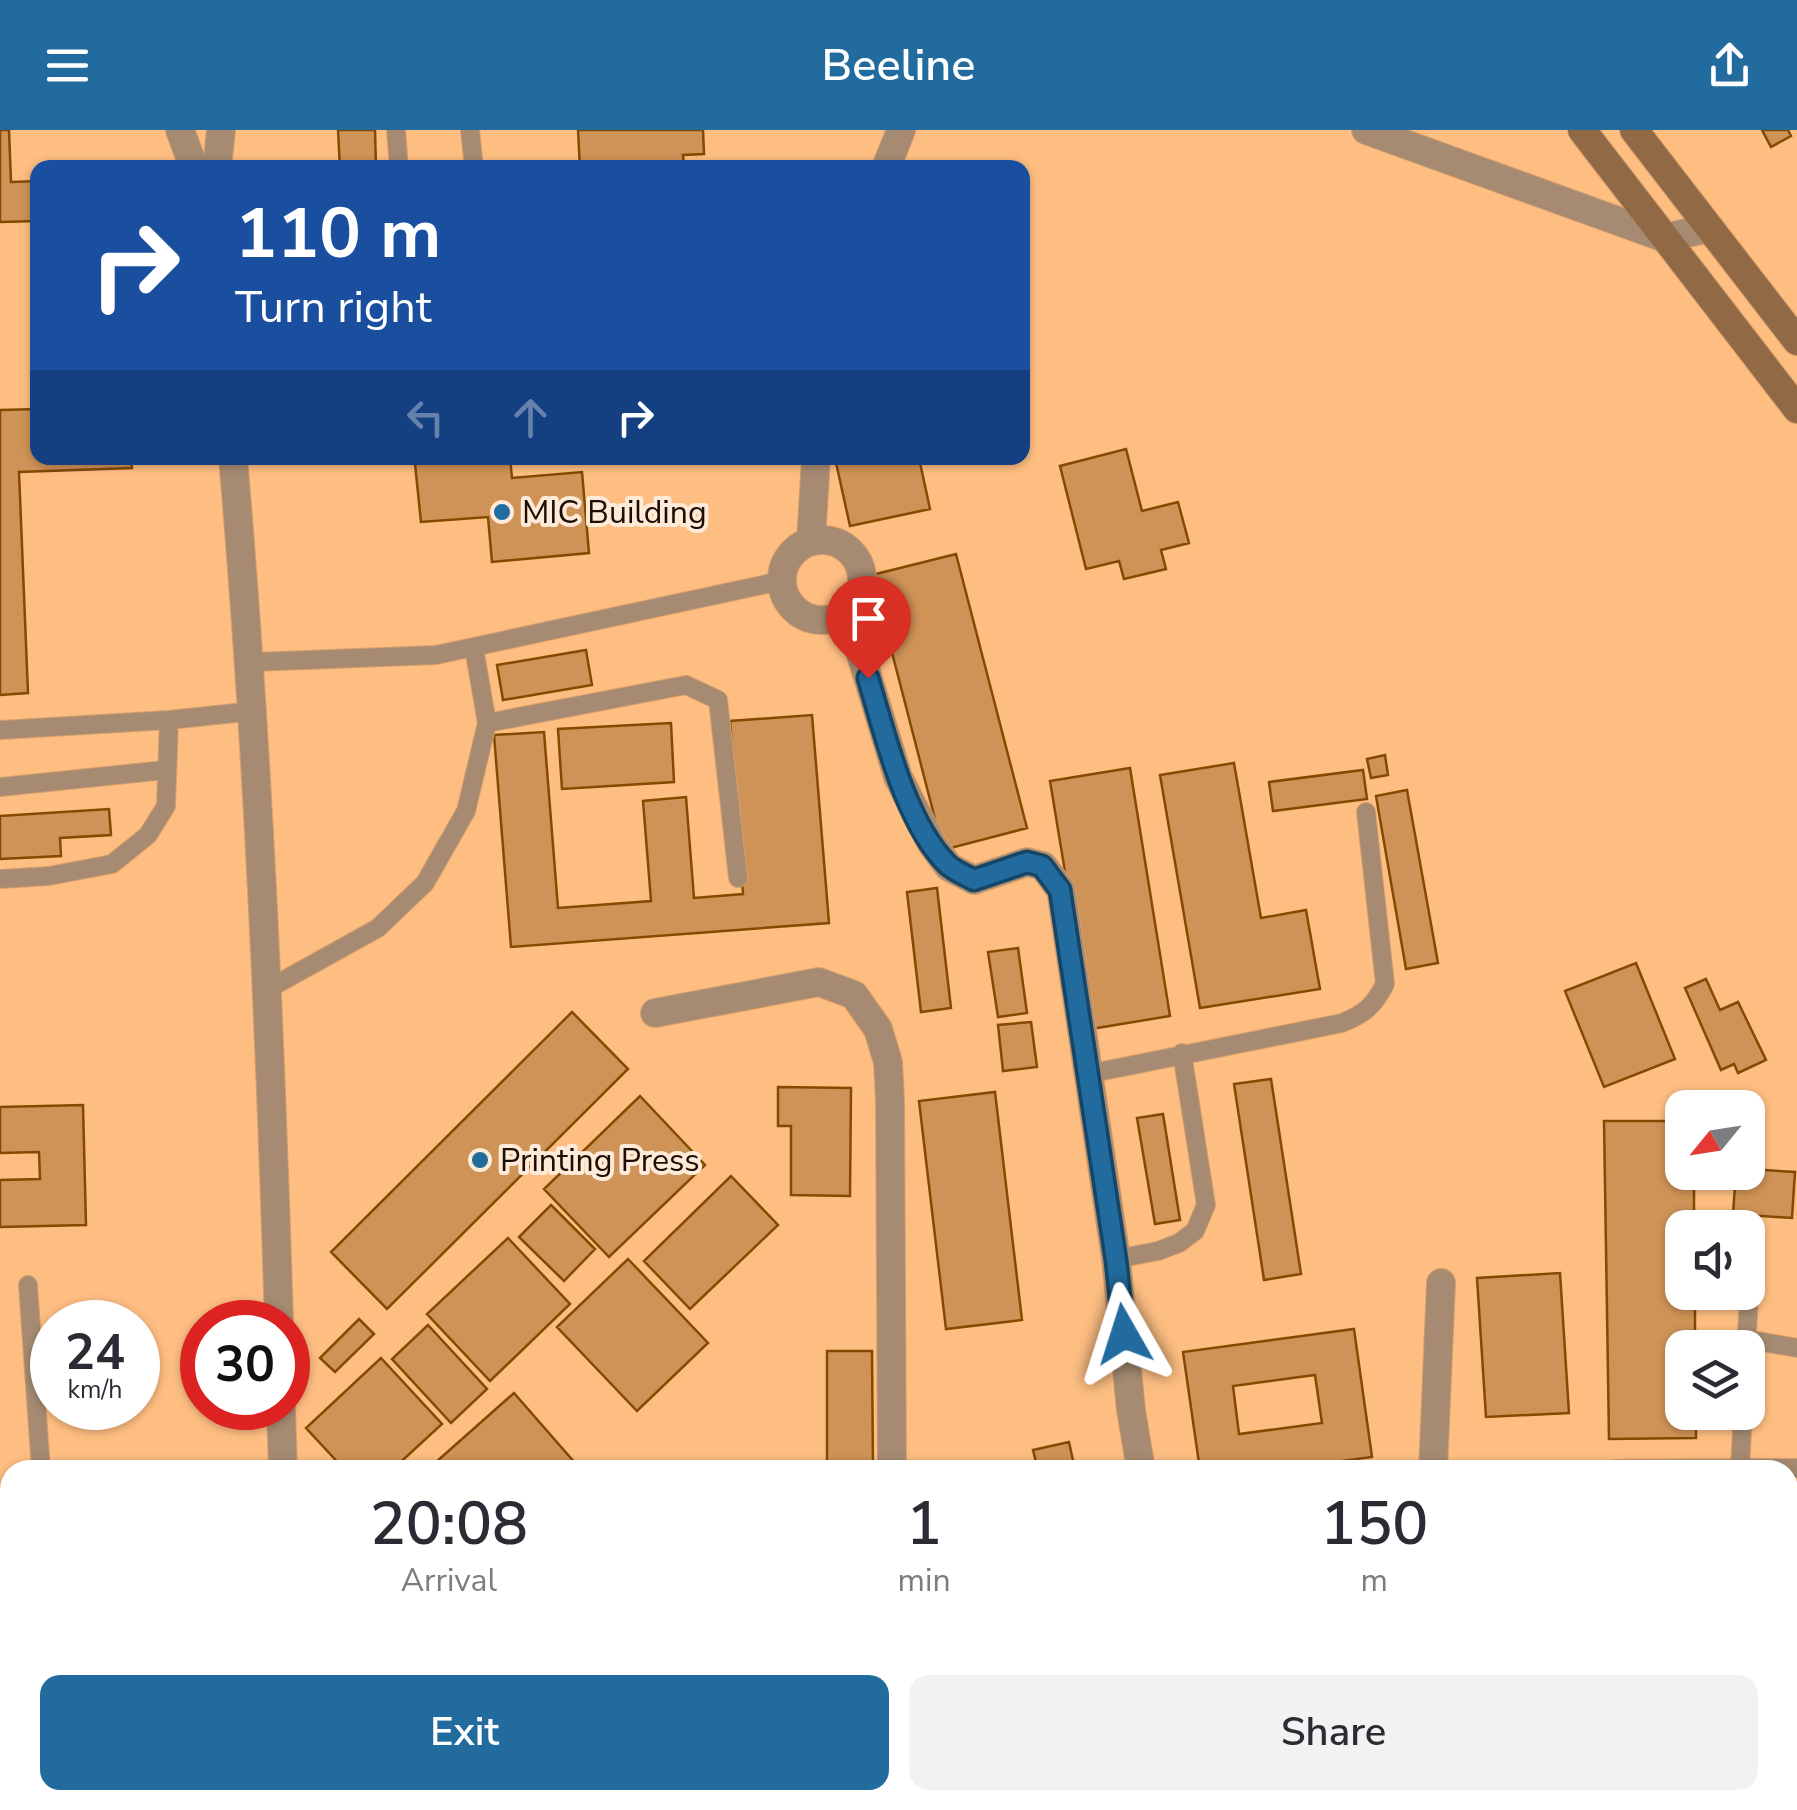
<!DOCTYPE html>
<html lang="en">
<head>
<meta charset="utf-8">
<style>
  :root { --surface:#fff; --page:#f2f2f3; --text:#2b2b33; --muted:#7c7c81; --accent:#226b9e }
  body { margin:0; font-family:"Nunito Sans",sans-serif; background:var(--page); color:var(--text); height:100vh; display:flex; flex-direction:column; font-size:38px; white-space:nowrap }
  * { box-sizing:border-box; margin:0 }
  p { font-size:32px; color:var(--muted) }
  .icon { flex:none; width:55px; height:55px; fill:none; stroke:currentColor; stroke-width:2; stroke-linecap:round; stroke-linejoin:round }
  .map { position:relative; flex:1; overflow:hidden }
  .drawer { position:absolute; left:0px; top:1330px; width:1798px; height:350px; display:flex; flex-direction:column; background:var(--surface); border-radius:30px 30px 0 0; box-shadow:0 2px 8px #0004 }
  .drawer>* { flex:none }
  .banner { position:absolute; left:30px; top:30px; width:1000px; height:305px; border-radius:20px; box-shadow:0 2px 8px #0004; background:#1a4fa0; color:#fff; overflow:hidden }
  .needle { width:65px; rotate:240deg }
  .tools { position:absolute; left:1665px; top:960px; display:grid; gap:20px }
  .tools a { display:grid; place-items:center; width:100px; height:100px; border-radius:20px; background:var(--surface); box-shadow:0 2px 8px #0004; font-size:50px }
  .speed { position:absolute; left:30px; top:1170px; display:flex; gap:20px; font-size:50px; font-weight:700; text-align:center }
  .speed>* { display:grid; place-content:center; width:130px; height:130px; border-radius:50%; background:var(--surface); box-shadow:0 2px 8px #0004; line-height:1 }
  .speed small { font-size:25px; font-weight:400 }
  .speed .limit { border:15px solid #d22; background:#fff; color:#111 }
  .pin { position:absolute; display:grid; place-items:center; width:85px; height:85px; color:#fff; margin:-102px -42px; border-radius:50% 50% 50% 0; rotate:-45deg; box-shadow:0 0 10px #0007 }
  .pin .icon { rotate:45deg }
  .me { position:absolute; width:110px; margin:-55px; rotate:354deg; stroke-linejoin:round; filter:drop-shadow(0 0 8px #0008) }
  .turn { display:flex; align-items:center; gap:35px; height:210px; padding:0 40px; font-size:45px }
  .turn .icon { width:130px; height:130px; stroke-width:2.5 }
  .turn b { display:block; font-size:70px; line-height:85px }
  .lanes { display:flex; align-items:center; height:95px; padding:0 40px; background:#0003; justify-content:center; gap:50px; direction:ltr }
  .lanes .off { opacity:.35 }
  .eta { display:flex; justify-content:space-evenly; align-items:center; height:170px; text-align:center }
  .eta b { font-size:60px; font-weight:600; line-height:70px }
  .cta { display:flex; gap:20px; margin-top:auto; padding:20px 40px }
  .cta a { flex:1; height:115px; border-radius:20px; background:var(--accent); color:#fff; font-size:40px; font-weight:600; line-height:115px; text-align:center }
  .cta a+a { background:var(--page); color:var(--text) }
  header { display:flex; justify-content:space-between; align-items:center; height:130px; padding:0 40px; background:var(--accent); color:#fff; font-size:45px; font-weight:600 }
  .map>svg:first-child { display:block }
  .building { fill:#cf9357; stroke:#824b00; stroke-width:2.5; fill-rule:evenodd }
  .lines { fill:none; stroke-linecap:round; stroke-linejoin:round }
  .service-casing { stroke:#d69e6b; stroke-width:20 }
  .minor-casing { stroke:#d69e6b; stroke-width:30 }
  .secondary-casing { stroke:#d69e6b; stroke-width:30 }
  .service { stroke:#a68b72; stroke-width:18 }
  .minor { stroke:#a68b72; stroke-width:28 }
  .secondary { stroke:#916a45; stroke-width:28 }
  .route-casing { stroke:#164667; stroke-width:25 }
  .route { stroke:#226b9e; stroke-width:18 }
  .poi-dot { fill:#226b9e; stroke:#feead8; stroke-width:4 }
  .labels { text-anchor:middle; stroke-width:8; stroke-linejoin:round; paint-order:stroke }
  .poi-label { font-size:32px; fill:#1e0d00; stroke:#feead8; text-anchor:start }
</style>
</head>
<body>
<header><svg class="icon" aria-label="menu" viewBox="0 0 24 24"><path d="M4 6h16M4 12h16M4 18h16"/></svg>Beeline<svg class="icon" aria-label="share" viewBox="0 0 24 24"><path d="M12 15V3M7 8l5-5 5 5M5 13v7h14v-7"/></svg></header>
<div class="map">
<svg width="1797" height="1680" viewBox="0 0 1797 1680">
  <rect width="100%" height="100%" fill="#febe82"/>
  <!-- building -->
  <path class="building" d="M0 0H9L11 52 38 51V91L0 92Z
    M338 0H375L376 38H340Z
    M578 0H703L704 24 683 25 684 38H580Z
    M1762 0H1788L1791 6 1771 17Z
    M38 279V328H131L132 338 19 342 28 563 0 565V280Z
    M1126 319 1142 381 1178 372 1189 413 1161 420 1166 439 1124 449 1119 431 1086 439 1060 336Z
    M490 328H510L512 348 582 342 589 423 492 432 488 387 421 392 415 334Z
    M835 328H919L930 379 850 396Z
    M956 424 1027 698 943 720 872 445Z
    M586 520 592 555 503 570 497 535Z
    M812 585 829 793 511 817 494 605 544 602 558 778 651 771 643 671 686 667 694 768 743 764 730 591Z
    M671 593 674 652 562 659 558 599Z
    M1385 625 1388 645 1371 648 1367 629Z
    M1234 633 1261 788 1306 780 1320 859 1200 878 1160 645Z
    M1130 638 1170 886 1091 899 1050 651Z
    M1363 640 1367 669 1273 681 1269 652Z
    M1407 660 1438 833 1406 839 1376 666Z
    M109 679 111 705 60 708 61 726 0 729V686Z
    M937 758 951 878 921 882 907 762Z
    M1018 818 1027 883 998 887 988 822Z
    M1636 833 1675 929 1604 957 1565 861Z
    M1706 849 1720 880 1738 872 1766 930 1738 943 1734 934 1721 940 1685 858Z
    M572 882 628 939 387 1179 331 1122Z
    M1031 892 1037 937 1003 941 998 895Z
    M1271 949 1301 1144 1264 1150 1234 954Z
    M778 957 851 958 850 1066 791 1065V996H778Z
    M995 962 1022 1190 946 1199 919 971Z
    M640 966 705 1035 609 1127 544 1059Z
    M83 975 86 1095 0 1097V1050L40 1049 39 1022 0 1023V977Z
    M1163 984 1180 1090 1155 1094 1137 988Z
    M1604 991H1682V1042H1694V1098H1682V1162H1695V1218H1682V1282H1696V1308L1609 1309Z
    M1748 1039 1795 1042 1792 1088 1733 1084 1736 1042H1748Z
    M731 1046 778 1095 690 1179 644 1131Z
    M551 1075 595 1119 564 1151 519 1107Z
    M508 1108 570 1174 490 1251 427 1184Z
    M628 1129 708 1213 637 1281 557 1197Z
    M1560 1143 1569 1283 1486 1287 1477 1148Z
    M359 1189 374 1204 335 1242 320 1228Z
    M428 1195 487 1259 451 1293 392 1229Z
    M1354 1199 1372 1327 1276 1340H1200L1183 1222ZM1315 1245 1322 1293 1239 1304 1233 1256Z
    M827 1221H872L873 1340H827Z
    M381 1228 442 1294 392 1340H345L306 1298Z
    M514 1263 575 1333 567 1340H427Z
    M1069 1312 1075 1340H1038L1033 1320Z
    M1797 1484V1559L1788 1561V1485Z
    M1797 1660V1680H1690L1689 1670H1788V1661Z
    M1250 1670H1351L1353 1680H1252Z
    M1472 1670H1508L1585 1680H1470Z"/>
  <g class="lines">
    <!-- service casing -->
    <g class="service-casing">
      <path id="service" d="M396 0 399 38
        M470 0 474 38
        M251 532 436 525 781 451
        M487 593 686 555 718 570 738 748
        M0 600 169 590 254 581
        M0 657 165 640
        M0 749 49 746 112 734 148 705 166 676 169 590
        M268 859 378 798 425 753 466 681 487 593 474 518
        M1088 944 1342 893C1364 884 1374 876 1385 854L1366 682
        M1116 1129 1158 1121 1179 1113 1195 1101 1206 1075 1182 923
        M28 1155 41 1340
        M1746 1209 1797 1218
        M1746 1218 1753 1104
        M1740 1338 1743 1282
        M1616 1339 1797 1338
        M0 1615H10
        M67 1670 68 1680"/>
    </g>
    <!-- minor casing -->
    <g class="minor-casing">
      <path id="minor" d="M180 0 194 38
        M1366 0 1665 108 1709 98
        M217 38 221 0
        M886 38 901 0
        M233 328C258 616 270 904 279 1192
        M782 450a40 40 0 1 1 80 0a40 40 0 1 1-80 0Z
        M811 411 816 328
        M848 482 898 647 932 714 949 737 974 750 1027 732 1043 736 1061 760 1116 1129 1131 1280 1141 1340
        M655 883 819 852 854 865 878 899 888 932 890 970 892 1340
        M281 1278 283 1340
        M1433 1340 1441 1153
        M1788 1446 1797 1444
        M330 1670 333 1680
        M198 1680H282
        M869 1680 870 1670
        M1194 1680V1670"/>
    </g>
    <!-- secondary casing -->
    <g class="secondary-casing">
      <path id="secondary" d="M1582 0 1797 279
        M1634 0 1797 211"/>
    </g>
    <!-- service -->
    <use href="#service" class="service"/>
    <!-- minor -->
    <use href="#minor" class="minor"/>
    <!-- secondary -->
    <use href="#secondary" class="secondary"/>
  </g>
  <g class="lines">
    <!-- route casing -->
    <g class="route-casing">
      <path id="route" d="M868 548C885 604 905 692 947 734 954 741 965 745 974 750L1027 732 1042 736 1060 760 1116 1130 1124 1204"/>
    </g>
    <!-- route -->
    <use href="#route" class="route"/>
  </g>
  <!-- markers -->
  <g class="poi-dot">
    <circle cx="502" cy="382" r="10"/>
    <circle cx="480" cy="1030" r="10"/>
  </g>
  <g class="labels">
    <!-- poi labels -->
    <g class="poi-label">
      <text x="522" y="393">MIC Building</text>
      <text x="500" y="1041">Printing Press</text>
    </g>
  </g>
</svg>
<div class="tools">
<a><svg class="needle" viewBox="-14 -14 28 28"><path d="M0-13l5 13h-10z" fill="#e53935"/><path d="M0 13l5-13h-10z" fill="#7c7c81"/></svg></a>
<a><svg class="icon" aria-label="sound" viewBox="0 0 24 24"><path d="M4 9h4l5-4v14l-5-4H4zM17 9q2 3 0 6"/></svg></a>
<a><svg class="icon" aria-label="layers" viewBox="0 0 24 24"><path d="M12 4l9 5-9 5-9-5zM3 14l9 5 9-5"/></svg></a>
</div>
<div class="speed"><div>24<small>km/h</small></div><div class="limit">30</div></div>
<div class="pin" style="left:868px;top:548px;background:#d93025"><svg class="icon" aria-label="arrive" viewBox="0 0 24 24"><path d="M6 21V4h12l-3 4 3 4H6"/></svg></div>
<svg class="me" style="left:1124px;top:1204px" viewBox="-20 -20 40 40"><path d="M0-17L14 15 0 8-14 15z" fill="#226b9e" stroke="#fff" stroke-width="4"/></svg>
<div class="banner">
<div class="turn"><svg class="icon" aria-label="right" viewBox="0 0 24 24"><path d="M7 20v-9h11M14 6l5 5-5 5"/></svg><div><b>110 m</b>Turn right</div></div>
<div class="lanes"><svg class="icon off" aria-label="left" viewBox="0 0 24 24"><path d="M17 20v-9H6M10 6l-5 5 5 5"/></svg><svg class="icon off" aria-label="ahead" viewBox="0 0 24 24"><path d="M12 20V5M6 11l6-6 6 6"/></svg><svg class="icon" aria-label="right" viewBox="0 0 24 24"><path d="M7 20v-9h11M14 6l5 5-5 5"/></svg></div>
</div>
<section class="drawer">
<div class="eta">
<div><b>20:08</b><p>Arrival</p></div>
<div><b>1</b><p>min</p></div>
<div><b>150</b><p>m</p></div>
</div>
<div class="cta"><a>Exit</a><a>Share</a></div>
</section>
</div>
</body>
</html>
